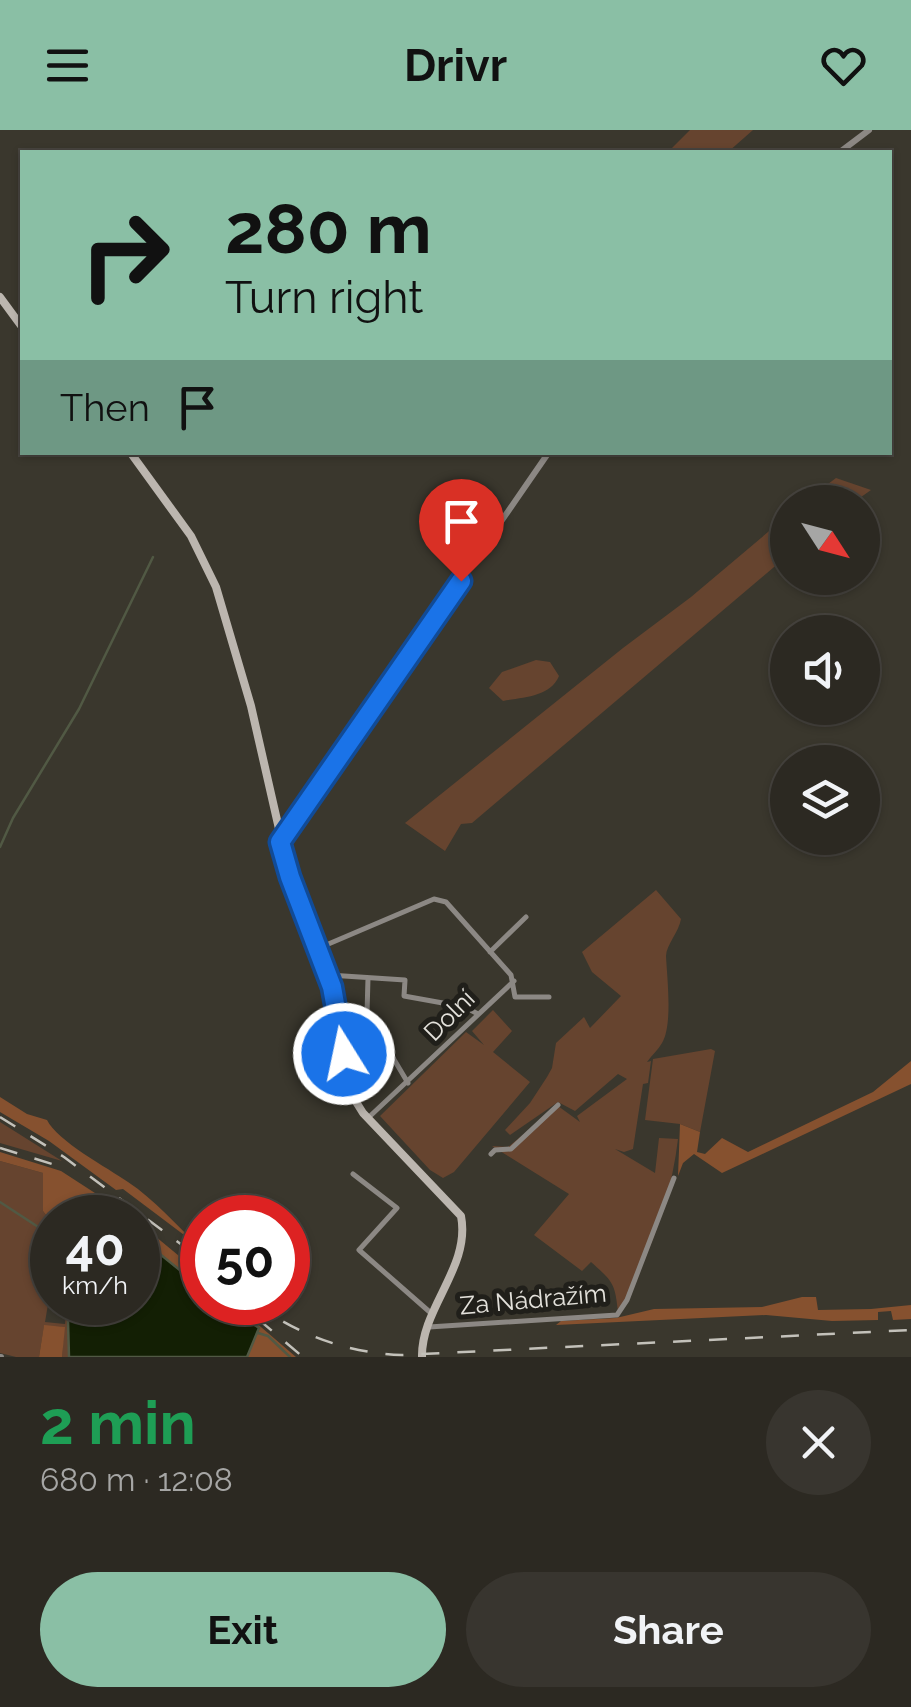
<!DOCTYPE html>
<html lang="en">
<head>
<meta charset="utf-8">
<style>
  :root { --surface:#2c2922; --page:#38352f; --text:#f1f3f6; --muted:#a6a6a5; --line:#484540; --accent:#8abfa5 }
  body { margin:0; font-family:Raleway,sans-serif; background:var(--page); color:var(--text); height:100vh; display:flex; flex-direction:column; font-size:38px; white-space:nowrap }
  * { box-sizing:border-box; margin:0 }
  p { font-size:32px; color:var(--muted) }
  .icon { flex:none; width:55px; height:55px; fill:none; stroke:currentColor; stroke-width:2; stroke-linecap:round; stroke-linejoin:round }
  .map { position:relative; height:1227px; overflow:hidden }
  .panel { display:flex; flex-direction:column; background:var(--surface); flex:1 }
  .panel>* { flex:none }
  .top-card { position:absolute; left:20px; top:20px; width:872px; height:305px; border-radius:0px; box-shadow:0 2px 8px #0004,0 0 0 2px var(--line); background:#8abfa5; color:#111; overflow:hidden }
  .needle { width:65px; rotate:126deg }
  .controls { position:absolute; left:770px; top:355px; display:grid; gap:20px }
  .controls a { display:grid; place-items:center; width:110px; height:110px; border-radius:50%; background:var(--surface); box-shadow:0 2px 8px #0004,0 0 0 2px var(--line); font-size:50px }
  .speed { position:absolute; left:30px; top:1065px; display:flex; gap:20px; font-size:50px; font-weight:700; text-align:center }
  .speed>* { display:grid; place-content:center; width:130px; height:130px; border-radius:50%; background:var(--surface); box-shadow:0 2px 8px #0004,0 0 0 2px var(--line); line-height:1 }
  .speed small { font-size:25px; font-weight:400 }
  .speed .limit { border:15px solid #d22; background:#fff; color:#111 }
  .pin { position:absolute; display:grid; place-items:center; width:85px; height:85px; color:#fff; margin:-102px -42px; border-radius:50% 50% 50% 0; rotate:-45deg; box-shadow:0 0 10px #0007 }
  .pin .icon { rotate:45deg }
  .me { position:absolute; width:110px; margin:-55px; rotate:350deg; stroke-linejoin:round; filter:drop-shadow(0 0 8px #0008) }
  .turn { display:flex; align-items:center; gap:35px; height:210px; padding:0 40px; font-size:45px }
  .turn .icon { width:130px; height:130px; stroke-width:2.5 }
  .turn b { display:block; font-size:70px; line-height:85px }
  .then { display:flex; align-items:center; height:95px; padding:0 40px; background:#0003; gap:20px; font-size:38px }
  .round { display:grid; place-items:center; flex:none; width:105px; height:105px; border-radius:52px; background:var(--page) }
  .headline { display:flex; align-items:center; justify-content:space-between; height:170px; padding:0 40px }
  h1 { font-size:60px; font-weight:700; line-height:75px; color:#1e9e55 }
  .cta { display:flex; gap:20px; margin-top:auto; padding:20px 40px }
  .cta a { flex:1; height:115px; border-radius:60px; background:var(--accent); color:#111; font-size:40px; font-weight:700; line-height:115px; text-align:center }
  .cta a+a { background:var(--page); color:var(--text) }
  header { display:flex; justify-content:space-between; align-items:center; height:130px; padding:0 40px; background:var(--accent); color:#111; font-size:45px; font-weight:700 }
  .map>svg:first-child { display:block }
  .green { fill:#66442f }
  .forest { fill:#86512f }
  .water { fill:#131f04; stroke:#515944; stroke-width:2.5 }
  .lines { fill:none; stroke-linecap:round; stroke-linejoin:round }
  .stream { stroke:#515944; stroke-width:2.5 }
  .minor { stroke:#8c8884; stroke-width:5 }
  .tertiary { stroke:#8c8884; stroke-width:6 }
  .secondary { stroke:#bcb6af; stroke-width:8 }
  .rail { stroke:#c3c1ba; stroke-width:2.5; stroke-dasharray:18 18; stroke-linecap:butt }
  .route-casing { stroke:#114b97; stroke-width:25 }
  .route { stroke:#1a73e8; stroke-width:18 }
  .labels { text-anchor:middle; stroke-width:10; stroke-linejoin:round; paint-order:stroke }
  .street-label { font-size:25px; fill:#e3e1db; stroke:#201f1a }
</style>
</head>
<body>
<header><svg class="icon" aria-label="menu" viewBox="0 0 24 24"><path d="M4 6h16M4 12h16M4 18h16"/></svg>Drivr<svg class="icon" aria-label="heart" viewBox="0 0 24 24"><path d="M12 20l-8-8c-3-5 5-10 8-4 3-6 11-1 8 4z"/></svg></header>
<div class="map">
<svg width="911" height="1227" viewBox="0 0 911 1227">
  <rect width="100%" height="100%" fill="#3a372d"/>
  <!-- green -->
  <path class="green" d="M690 0H753L728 22H673L672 18Z
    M836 348 871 360 854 372H804Z
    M787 386V426L472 693 461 694 445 721 405 693 623 518 691 467Z
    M536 530 550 532 559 546C550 567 524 567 503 571L489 558 502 542Z
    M656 760 681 789C679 802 666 815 666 826 667 847 673 895 662 913 658 920 652 925 647 932L651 931 648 953 643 954 633 1019 624 1022 615 1019 655 1043 659 1008 678 1009C671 1069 649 1129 618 1182 615 1152 612 1151 591 1132L582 1141 534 1105 569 1064 492 1016 508 1017 558 976 580 992 577 986 627 949 618 944 575 981 558 972 510 1005 505 1000 530 973 547 947 552 938 556 913 584 887 590 898 621 866 592 842 582 822Z
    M493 880 512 901 493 922 530 952 454 1042 443 1048 430 1040 380 986 466 902 484 915 472 901Z
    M711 919 715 921 700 1002 680 994 645 990 653 929Z
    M0 992 62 1031 0 1013Z
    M0 1031 43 1043V1081L52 1093V1151L45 1192 65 1194 67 1173H71L68 1190 69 1227H62L64 1197 44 1196 39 1227H16L0 1223Z"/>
  <!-- forest -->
  <path class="forest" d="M911 931V954L722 1043 694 1024 683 1033 678 1046 680 994 700 1002 697 1022 705 1024 722 1008 748 1022 873 962Z
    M0 967 27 984 47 990C57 1011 108 1038 128 1052 154 1069 177 1096 200 1117L123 1059 116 1060 49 1011 0 982Z
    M0 1022 61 1041 132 1087 52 1088V1093L43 1081V1043L0 1031Z
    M138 1092 202 1145V1158L150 1116 138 1110Z
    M802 1167H816L818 1180 871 1179 911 1175V1189L893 1190 891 1181 878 1182V1190L832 1191 766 1185 556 1195 561 1191 616 1188 654 1179 762 1177Z
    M223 1173H233L296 1227H247L259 1198Z
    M44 1195 65 1197 62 1227H39Z"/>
  <!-- water -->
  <path class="water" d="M138 1110 150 1116 202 1158V1172L223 1173 259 1198 247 1227H69L68 1190 71 1173 138 1172Z"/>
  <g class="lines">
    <!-- stream -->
    <path class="stream" d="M0 717 13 688 79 579 153 427
      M0 1072 52 1106
      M258 1203 268 1206 290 1227"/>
    <!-- minor -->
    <path class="minor" d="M319 818 434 769 446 772 511 845 515 867H549
      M490 822 526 787
      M329 845 405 850 404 866 465 877 478 884
      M368 848 367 884 408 953
      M368 988 514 851
      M491 1024 495 1020 511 1019 558 975
      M353 1044 397 1078 359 1120 432 1184
      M429 1197 617 1185 627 1170 674 1048"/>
    <!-- tertiary -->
    <path class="tertiary" d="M840 22 869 0
      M280 712 549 322
      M0 1227H1"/>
    <!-- secondary -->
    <path class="secondary" d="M0 167 22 197
      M130 322 191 406 216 457 251 576 290 747 333 857 353 967 363 983 461 1086C471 1137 421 1178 422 1227"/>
    <!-- rail -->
    <path class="rail" d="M0 987 64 1027 202 1130
      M0 1018 62 1037
      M253 1172C298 1205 347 1223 402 1225L911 1200
      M258 1189 303 1227"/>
  </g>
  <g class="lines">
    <!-- route casing -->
    <g class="route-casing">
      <path id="route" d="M344 924 332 857 290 747 280 712 461 451"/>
    </g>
    <!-- route -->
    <use href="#route" class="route"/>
  </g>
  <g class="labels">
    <!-- street labels -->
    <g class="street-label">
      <text transform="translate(449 885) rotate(-45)" y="9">Dolní</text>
      <text transform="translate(533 1169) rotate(-5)" y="9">Za Nádražím</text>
    </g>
  </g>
</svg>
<div class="controls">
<a><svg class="needle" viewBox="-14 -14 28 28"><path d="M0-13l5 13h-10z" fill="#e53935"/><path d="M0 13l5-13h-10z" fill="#a6a6a5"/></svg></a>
<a><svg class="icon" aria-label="sound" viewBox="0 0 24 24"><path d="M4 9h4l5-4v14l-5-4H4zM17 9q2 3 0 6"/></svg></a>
<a><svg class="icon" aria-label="layers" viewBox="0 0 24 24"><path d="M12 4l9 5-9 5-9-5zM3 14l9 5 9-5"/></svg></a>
</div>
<div class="speed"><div>40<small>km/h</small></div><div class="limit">50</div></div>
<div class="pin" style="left:461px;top:451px;background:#d93025"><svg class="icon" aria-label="arrive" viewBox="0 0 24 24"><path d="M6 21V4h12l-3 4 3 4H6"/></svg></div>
<svg class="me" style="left:344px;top:924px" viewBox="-20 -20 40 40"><circle r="17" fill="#1a73e8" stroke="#fff" stroke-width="3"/><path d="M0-11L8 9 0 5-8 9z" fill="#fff"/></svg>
<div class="top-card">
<div class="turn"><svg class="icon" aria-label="right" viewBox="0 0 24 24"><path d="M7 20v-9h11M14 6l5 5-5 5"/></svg><div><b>280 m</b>Turn right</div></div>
<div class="then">Then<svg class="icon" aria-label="arrive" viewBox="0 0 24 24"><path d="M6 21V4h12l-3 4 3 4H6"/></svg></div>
</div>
</div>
<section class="panel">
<div class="headline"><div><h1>2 min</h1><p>680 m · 12:08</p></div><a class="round"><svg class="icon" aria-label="close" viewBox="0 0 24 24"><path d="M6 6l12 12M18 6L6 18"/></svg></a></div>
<div class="cta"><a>Exit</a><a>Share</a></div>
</section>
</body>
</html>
